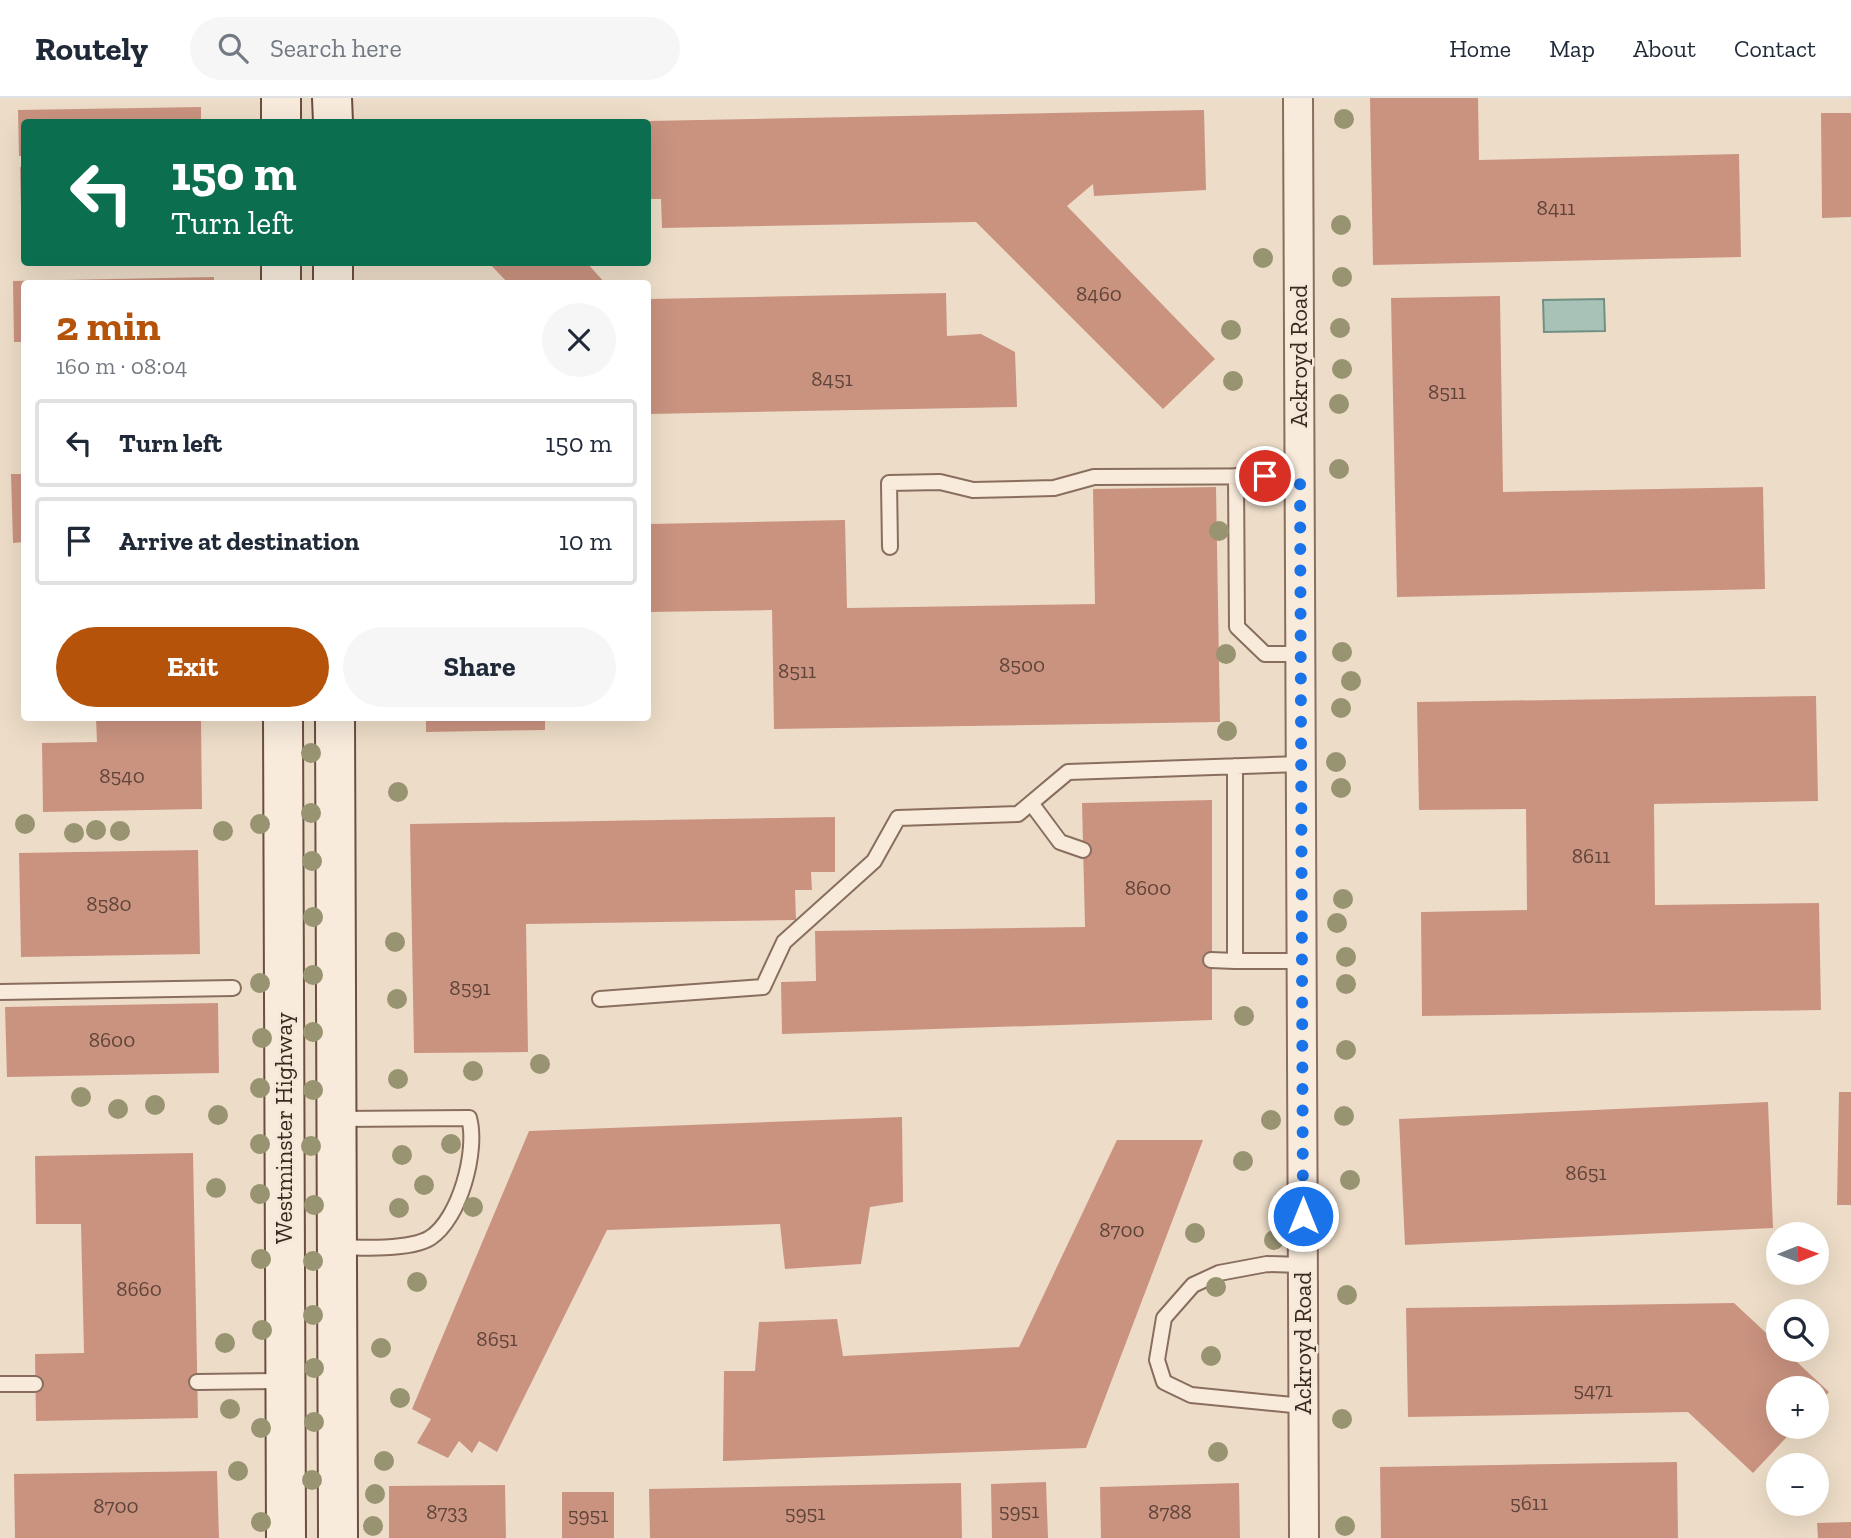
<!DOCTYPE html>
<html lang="en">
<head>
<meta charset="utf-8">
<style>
  :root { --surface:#fff; --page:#f6f6f7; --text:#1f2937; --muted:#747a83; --line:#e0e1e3; --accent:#b45309 }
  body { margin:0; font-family:"Zilla Slab",serif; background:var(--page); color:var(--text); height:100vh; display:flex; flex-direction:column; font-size:26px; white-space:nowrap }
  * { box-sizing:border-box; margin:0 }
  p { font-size:23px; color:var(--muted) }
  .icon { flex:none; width:38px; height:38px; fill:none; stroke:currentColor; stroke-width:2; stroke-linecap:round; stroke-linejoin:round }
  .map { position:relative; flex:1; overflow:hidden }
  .drawer { position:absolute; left:21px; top:182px; width:630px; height:441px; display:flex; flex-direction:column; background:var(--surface); border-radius:7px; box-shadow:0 7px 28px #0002 }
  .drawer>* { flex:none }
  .hud { position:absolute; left:21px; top:21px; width:630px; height:147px; border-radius:7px; box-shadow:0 7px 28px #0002; background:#0b6e4f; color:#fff; overflow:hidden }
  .needle { width:46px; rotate:89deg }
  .buttons { position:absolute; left:1766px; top:1124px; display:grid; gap:14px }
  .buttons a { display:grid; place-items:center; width:63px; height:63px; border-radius:50%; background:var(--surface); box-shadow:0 7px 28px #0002; font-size:35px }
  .pin { position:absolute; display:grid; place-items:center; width:60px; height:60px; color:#fff; margin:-30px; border:4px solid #fff; border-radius:50%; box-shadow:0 2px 7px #0007 }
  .me { position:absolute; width:77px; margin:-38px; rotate:0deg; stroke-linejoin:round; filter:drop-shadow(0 0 5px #0008) }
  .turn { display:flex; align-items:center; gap:24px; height:147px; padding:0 35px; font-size:32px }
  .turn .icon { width:91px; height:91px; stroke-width:2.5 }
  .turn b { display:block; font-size:49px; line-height:60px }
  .round { display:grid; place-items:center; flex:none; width:74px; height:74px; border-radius:37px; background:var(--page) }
  .headline { display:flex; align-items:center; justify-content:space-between; height:119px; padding:0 35px }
  h1 { font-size:42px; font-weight:700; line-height:52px; color:var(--accent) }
  .button { display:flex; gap:14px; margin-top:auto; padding:14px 35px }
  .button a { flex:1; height:80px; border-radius:42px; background:var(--accent); color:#fff; font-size:28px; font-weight:700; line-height:80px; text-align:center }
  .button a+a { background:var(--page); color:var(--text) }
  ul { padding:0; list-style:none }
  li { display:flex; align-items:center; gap:21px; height:88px; margin:0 14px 10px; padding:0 21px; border:4px solid var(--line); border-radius:7px }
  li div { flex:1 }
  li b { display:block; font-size:26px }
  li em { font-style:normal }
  header { display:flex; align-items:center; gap:42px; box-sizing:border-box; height:98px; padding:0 35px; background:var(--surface); border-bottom:2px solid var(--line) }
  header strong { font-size:33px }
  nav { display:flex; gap:38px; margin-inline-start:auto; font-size:24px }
  .search { width:490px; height:63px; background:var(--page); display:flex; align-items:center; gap:18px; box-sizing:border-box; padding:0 24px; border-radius:38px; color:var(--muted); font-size:26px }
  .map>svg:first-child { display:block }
  .water { fill:#a9c2b7; stroke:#709083; stroke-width:2 }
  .building { fill:#ca9380 }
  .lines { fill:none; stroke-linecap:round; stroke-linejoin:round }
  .service-casing { stroke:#896e5e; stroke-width:18 }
  .minor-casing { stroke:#896e5e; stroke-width:32 }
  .secondary-casing { stroke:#6b4f41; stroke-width:42 }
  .service { stroke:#f8ebdc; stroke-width:14 }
  .minor { stroke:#f8ebdc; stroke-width:28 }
  .secondary { stroke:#f8ebdc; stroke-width:38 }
  .tree { fill:#989370 }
  .route { stroke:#1a73e8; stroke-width:12; stroke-dasharray:0 21.6 }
  .labels { text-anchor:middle; stroke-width:5; stroke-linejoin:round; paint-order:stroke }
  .number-label { font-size:21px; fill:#5e4439 }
  .street-label { font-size:24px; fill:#3a2921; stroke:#f5e8d8 }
</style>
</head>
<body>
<header>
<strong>Routely</strong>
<div class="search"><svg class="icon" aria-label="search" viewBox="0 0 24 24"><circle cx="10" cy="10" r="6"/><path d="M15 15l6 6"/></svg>Search here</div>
<nav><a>Home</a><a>Map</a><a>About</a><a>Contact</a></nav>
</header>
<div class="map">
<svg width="1851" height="1440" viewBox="0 0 1851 1440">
  <rect width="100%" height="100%" fill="#edddc8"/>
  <!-- water -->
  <path class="water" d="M1604 201 1605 233 1544 234 1543 202Z"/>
  <!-- building -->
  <path class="building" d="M1370 0H1478L1479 62 1739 56 1741 159 1373 167Z
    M201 9V24H24V58H19L18 12Z
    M1204 12 1206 92 1094 98 1093 86 1067 108 1215 261 1163 311 976 124 662 130 661 101H648V23Z
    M1821 15H1851V119L1822 120Z
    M20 69H24V111H21Z
    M488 164H586L606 186H509Z
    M214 179V186H24V244H14L13 183Z
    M946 195 947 238 981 236 1015 254 1017 309 648 316V201Z
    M1500 198 1503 394 1763 389 1765 491 1397 499 1391 200Z
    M11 376H24V444L13 445Z
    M1216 389 1220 624 774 631 772 512 648 514V426L845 422 847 510 1095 506 1093 391Z
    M1816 598 1818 703 1654 706 1655 807 1819 805 1821 912 1422 918 1421 814 1527 812 1526 711 1419 712 1417 604Z
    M96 620H201L202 711 43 714 42 645 97 644Z
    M426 620H545V632L426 634Z
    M1212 702V922L782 936 781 884 816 883 815 833 1085 829 1082 705Z
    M835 719V774H811L812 792H795L796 822 526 826 528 954 414 955 410 726Z
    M198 752 200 856 21 859 19 755Z
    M218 905 219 975 7 979 5 909Z
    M1839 994H1851V1107H1837Z
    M1768 1004 1773 1130 1405 1147 1399 1021Z
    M902 1019 903 1104 870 1109 861 1166 785 1171 780 1126 607 1132 497 1354 479 1343 472 1355 459 1343 448 1360 417 1345 431 1321 412 1311 529 1033Z
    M1117 1042H1203L1086 1350 723 1363 724 1273H755L759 1224 837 1221 843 1258 1019 1249Z
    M193 1055 198 1320 36 1323 35 1256 84 1255 81 1126H36L35 1058Z
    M1734 1205 1778 1246V1251H1783L1829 1294 1816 1307V1290H1778V1328H1797L1753 1375 1688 1314 1408 1319 1406 1210Z
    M1677 1364 1678 1440H1381L1380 1369Z
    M217 1373 219 1440H15L14 1376Z
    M1046 1384 1048 1440H992L991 1386Z
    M961 1385 962 1440H650L649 1391Z
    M1239 1385 1240 1440H1101L1100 1389Z
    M505 1387 506 1440H389V1388Z
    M562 1394H614V1440H562Z
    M1851 1424V1440H1818L1817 1425Z"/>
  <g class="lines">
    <!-- service casing -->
    <g class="service-casing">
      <path id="service" d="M1236 378 1237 529 1265 556H1301
        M890 449 889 385 940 384 973 392 1054 390 1094 379 1300 378
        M1235 668V863H1301
        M1031 705 1060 744 1083 752
        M1211 862 1235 863
        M0 894 233 890
        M600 901 763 889 784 844 874 763 898 720 1018 716 1068 674 1301 666
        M338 1149C362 1150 410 1152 430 1140 460 1121 478 1052 469 1020L339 1021
        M1303 1167 1267 1166 1219 1175 1193 1187 1164 1220 1157 1262 1164 1284 1191 1297 1303 1308
        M197 1284 283 1283
        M0 1286H35"/>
    </g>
    <!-- minor casing -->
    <g class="minor-casing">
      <path id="minor" d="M1298 0 1304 1440"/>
    </g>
    <!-- secondary casing -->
    <g class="secondary-casing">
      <path id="secondary" d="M281 0V24
        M332 0 333 24
        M281 164V186
        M333 164V186
        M283 620 286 1440
        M335 620 338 1440"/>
    </g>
    <!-- service -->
    <use href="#service" class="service"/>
    <!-- minor -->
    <use href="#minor" class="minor"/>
    <!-- secondary -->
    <use href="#secondary" class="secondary"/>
  </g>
  <!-- trees -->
  <g class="tree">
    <circle cx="1344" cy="21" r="10"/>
    <circle cx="1341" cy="127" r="10"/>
    <circle cx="1263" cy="160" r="10"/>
    <circle cx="1342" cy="179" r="10"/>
    <circle cx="1340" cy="230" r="10"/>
    <circle cx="1231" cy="232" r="10"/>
    <circle cx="1342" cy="271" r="10"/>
    <circle cx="1233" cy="283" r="10"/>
    <circle cx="1339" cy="306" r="10"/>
    <circle cx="1339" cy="371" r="10"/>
    <circle cx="1219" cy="433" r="10"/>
    <circle cx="1342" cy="554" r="10"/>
    <circle cx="1226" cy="556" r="10"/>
    <circle cx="1351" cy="583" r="10"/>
    <circle cx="1341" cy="610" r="10"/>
    <circle cx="1227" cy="633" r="10"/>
    <circle cx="311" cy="655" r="10"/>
    <circle cx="1336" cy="664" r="10"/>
    <circle cx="1341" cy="690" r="10"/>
    <circle cx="398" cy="694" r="10"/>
    <circle cx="311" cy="715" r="10"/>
    <circle cx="25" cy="726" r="10"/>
    <circle cx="260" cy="726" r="10"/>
    <circle cx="96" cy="732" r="10"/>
    <circle cx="120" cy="733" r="10"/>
    <circle cx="223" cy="733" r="10"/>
    <circle cx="74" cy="735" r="10"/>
    <circle cx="312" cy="763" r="10"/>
    <circle cx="1343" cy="801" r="10"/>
    <circle cx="313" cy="819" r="10"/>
    <circle cx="1337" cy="825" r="10"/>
    <circle cx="395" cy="844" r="10"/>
    <circle cx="1346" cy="859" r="10"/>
    <circle cx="313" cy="877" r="10"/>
    <circle cx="260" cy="885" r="10"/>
    <circle cx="1346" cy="886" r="10"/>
    <circle cx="397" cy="901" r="10"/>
    <circle cx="1244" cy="918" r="10"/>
    <circle cx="313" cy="934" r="10"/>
    <circle cx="262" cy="940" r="10"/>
    <circle cx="1346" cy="952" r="10"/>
    <circle cx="540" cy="966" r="10"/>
    <circle cx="473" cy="973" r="10"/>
    <circle cx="398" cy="981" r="10"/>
    <circle cx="260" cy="990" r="10"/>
    <circle cx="313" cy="992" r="10"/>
    <circle cx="81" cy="999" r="10"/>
    <circle cx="155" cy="1007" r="10"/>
    <circle cx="118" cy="1011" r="10"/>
    <circle cx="218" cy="1017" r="10"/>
    <circle cx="1344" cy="1018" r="10"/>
    <circle cx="1271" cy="1022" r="10"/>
    <circle cx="260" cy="1046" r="10"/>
    <circle cx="451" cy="1046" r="10"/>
    <circle cx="311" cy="1048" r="10"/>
    <circle cx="402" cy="1057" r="10"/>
    <circle cx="1243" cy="1063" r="10"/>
    <circle cx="1350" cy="1082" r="10"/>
    <circle cx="424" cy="1087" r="10"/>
    <circle cx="216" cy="1090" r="10"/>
    <circle cx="260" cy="1096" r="10"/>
    <circle cx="314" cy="1107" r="10"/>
    <circle cx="473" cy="1109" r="10"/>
    <circle cx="399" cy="1110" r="10"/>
    <circle cx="1195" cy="1135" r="10"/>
    <circle cx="1274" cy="1142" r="10"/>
    <circle cx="261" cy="1161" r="10"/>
    <circle cx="313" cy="1163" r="10"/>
    <circle cx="417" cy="1184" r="10"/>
    <circle cx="1216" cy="1189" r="10"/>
    <circle cx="1347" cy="1197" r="10"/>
    <circle cx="313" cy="1217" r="10"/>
    <circle cx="262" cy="1232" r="10"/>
    <circle cx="225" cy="1245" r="10"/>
    <circle cx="381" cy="1250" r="10"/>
    <circle cx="1211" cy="1258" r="10"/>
    <circle cx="314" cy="1270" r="10"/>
    <circle cx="400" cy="1300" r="10"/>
    <circle cx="230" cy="1311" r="10"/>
    <circle cx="1342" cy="1321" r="10"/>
    <circle cx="314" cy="1324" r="10"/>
    <circle cx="261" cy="1330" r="10"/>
    <circle cx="1218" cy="1354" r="10"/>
    <circle cx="384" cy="1363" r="10"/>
    <circle cx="238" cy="1373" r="10"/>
    <circle cx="312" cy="1382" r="10"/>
    <circle cx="375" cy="1396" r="10"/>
    <circle cx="261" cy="1424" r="10"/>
    <circle cx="373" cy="1428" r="10"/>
    <circle cx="1345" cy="1428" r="10"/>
  </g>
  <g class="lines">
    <!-- route -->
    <path class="route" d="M1265 378H1300L1303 1118"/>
  </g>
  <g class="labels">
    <!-- number labels -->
    <g class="number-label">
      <text x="1556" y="117">8411</text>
      <text x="1099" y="203">8460</text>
      <text x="832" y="288">8451</text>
      <text x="1447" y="301">8511</text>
      <text x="1022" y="574">8500</text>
      <text x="797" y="580">8511</text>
      <text x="122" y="685">8540</text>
      <text x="1591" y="765">8611</text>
      <text x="1148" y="797">8600</text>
      <text x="109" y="813">8580</text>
      <text x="470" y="897">8591</text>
      <text x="112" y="949">8600</text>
      <text x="1586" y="1082">8651</text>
      <text x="1122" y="1139">8700</text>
      <text x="139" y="1198">8660</text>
      <text x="497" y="1248">8651</text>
      <text x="1593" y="1299">5471</text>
      <text x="1529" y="1412">5611</text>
      <text x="116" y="1415">8700</text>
      <text x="1019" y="1420">5951</text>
      <text x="447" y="1421">8733</text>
      <text x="1170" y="1421">8788</text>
      <text x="805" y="1422">5951</text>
      <text x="588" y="1424">5951</text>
    </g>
    <!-- street labels -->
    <g class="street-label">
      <text transform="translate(1299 258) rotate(-90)" y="8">Ackroyd Road</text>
      <text transform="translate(284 1030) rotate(-90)" y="8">Westminster Highway</text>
      <text transform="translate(1303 1245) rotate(-90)" y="8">Ackroyd Road</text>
    </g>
  </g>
</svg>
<div class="buttons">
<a><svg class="needle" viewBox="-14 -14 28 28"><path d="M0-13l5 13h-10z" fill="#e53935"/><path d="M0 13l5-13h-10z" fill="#747a83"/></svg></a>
<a><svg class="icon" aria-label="search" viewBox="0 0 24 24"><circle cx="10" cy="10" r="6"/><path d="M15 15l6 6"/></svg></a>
<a>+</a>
<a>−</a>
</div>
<div class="pin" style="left:1265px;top:378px;background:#d93025"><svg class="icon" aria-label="arrive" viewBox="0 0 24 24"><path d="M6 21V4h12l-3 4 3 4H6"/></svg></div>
<svg class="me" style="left:1303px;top:1118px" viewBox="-20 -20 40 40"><circle r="17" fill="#1a73e8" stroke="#fff" stroke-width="3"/><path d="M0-11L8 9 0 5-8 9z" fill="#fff"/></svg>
<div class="hud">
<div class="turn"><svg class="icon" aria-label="left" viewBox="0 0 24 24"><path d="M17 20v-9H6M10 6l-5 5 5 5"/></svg><div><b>150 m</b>Turn left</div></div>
</div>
<section class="drawer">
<div class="headline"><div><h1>2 min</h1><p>160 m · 08:04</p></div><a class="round"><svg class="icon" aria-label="close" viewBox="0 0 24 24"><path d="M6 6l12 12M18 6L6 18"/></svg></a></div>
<ul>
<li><svg class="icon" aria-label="left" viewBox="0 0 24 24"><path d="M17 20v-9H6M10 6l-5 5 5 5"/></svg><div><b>Turn left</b></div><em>150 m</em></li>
<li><svg class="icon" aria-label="arrive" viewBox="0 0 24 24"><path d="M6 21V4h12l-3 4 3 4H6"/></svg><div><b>Arrive at destination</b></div><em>10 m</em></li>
</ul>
<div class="button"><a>Exit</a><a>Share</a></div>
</section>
</div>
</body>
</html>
